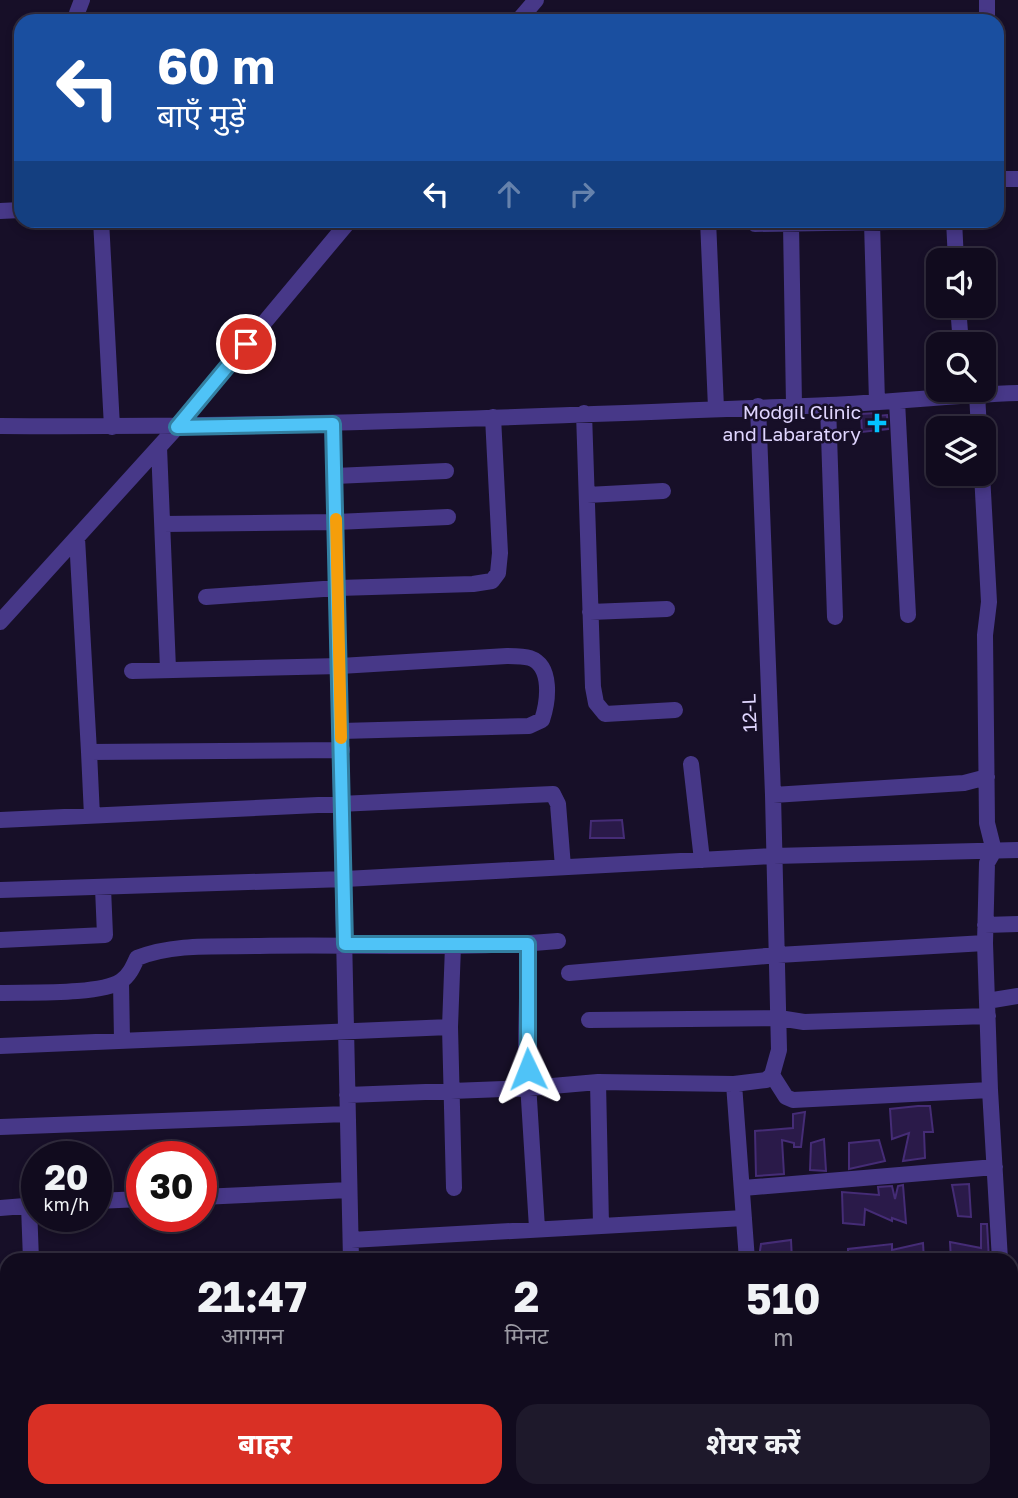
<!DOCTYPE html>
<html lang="hi">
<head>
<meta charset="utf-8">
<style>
  :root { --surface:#110b1e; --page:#1e192b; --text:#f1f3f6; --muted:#9c9ba4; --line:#302b3c; --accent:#d93025 }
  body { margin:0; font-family:"Golos Text","Noto Sans Devanagari",sans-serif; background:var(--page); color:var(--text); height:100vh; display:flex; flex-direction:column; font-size:26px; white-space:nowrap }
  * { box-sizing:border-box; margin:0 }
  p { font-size:23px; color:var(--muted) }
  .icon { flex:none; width:38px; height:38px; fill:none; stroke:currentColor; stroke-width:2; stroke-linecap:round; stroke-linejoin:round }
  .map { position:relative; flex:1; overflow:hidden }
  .sheet { position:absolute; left:0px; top:1253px; width:1018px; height:245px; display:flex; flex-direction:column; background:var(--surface); border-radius:21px 21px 0 0; box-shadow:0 4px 10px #0003,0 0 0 2px var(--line) }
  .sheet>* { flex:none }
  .guide { position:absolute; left:14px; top:14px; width:990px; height:214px; border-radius:21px; box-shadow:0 4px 10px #0003,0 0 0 2px var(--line); background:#1a4fa0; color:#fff; overflow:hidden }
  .controls { position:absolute; left:926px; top:248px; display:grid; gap:14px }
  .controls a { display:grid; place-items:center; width:70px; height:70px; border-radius:14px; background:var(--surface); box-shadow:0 4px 10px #0003,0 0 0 2px var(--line); font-size:35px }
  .speed { position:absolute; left:21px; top:1141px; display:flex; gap:14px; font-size:35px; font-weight:700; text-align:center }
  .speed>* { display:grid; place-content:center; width:91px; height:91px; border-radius:50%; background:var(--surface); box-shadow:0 4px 10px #0003,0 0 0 2px var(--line); line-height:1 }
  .speed small { font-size:18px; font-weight:400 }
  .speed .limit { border:10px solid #d22; background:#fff; color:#111 }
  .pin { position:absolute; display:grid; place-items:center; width:60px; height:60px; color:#fff; margin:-30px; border:4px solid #fff; border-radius:50%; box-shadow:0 2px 7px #0007 }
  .me { position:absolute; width:77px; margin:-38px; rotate:358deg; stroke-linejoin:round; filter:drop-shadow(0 0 5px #0008) }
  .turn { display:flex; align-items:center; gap:24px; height:147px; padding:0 28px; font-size:32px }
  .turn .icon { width:91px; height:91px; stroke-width:2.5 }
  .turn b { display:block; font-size:49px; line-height:60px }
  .lanes { display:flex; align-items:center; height:66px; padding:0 28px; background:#0003; justify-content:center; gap:35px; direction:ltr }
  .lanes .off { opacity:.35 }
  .eta { display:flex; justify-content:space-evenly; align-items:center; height:119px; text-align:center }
  .eta b { font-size:42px; font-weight:700; line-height:49px }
  .button { display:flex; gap:14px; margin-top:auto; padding:14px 28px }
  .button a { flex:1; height:80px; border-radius:21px; background:var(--accent); color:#fff; font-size:28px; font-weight:700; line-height:80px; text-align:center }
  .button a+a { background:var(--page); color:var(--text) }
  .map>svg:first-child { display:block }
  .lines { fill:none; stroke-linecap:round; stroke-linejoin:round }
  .canal { stroke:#091747; stroke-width:16 }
  .building { fill:#2a1a49; stroke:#452c76; stroke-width:2 }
  .street { stroke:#473888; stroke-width:16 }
  .highway { stroke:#ff518c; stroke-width:21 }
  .route-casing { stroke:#337fa1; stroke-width:18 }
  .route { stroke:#4fc3f7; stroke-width:12 }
  .slow { stroke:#f59e0b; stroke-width:12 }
  .poi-dot { fill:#02c3ff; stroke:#170f28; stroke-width:2.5 }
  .labels { text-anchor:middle; stroke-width:5; stroke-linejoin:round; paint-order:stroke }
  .poi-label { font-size:19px; fill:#e0d6ff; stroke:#170f28; text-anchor:end }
  .street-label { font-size:19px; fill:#e0d6ff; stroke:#170f28 }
</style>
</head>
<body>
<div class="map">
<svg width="1018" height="1498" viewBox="0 0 1018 1498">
  <rect width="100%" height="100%" fill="#170f28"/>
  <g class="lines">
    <!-- canal -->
    <path class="canal" d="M1012 1471 1018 1464
      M987 1498 993 1491"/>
  </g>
  <!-- building -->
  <path class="building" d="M876 413 877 416 887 415 888 429 862 432 861 414Z
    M622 820 624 838H590L591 821Z
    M918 1106H930L933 1132H924L925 1158 903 1161 909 1133 892 1139 890 1109Z
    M805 1112 801 1147H794V1143L782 1140 784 1174 756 1176 755 1131 793 1128V1114Z
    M824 1139 826 1171 810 1170 811 1143Z
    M879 1140 885 1161 849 1169V1143Z
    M969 1184 971 1217 958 1216 952 1185Z
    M903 1185 906 1223 892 1218V1221L865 1209 864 1225 843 1223 842 1192 879 1195 878 1187 892 1186 895 1199 898 1186Z
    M981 1224H987L989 1260H951L950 1242 981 1248Z
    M791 1240 792 1260 759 1257 761 1244Z
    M923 1243 924 1260H848V1249L892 1244V1250Z"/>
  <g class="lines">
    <!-- street -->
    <path class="street" d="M987 0V21
      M78 21 77 13 82 0
      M518 21 536 0
      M998 179H1018
      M0 211 21 210
      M101 220 112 427
      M708 220 716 408
      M954 220 956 261
      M872 222 877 402
      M755 224 954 221
      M791 224 794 405
      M958 306 961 345
      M977 394 979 429
      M897 401 908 615
      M828 405 835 617
      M584 413 593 687 596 703 605 714 675 710
      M333 424 351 1260
      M0 426C276 428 552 416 829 405 892 402 955 395 1018 393
      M159 447 168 669
      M335 476 446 471
      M587 495 663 491
      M163 524 336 522 448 517
      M77 538 89 752
      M206 597 338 588 473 584 492 581 498 573 500 553 493 417
      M590 612 667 609
      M0 622 177 427 350 220
      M132 671 340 666 507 656C514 656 524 656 530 658 553 666 548 702 542 720L529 726 341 731
      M691 764 702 860
      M773 795 964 783 987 777
      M92 816 89 752 342 750
      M0 820 553 794 558 804 563 867
      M0 890 345 879 773 856 1018 850
      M985 925 1018 924
      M0 940 105 935 103 888
      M985 943 990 1090 1000 1260
      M528 944 526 1051 537 1228
      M453 946 450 1027 454 1188
      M569 973 778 955 985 943 987 863 994 851 987 823 985 635 989 602 982 474
      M121 982 122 1040
      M0 993C27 992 101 995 121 981 129 976 133 967 137 958 174 943 219 947 259 946 358 944 458 950 558 941
      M987 1001 1018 996
      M589 1020 779 1018 804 1022 988 1016
      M0 1046 450 1027
      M772 1075 786 1097 793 1100 990 1090
      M598 1082 601 1225
      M734 1084 766 1080 772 1075 779 1050 773 795 758 406
      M347 1095 529 1088 598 1082 734 1084 747 1260
      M0 1127 347 1114
      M743 1188 995 1167
      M201 1197 349 1190
      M96 1201 142 1199
      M29 1206 31 1260
      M0 1208 37 1205
      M351 1240 744 1218
      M0 1418 7 1417
      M43 1491V1498
      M184 1491V1498
      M270 1498 361 1496
      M787 1498H795"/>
    <!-- highway -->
    <path class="highway" d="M1012 1396 1018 1389
      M1012 1422 1018 1415
      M919 1498 926 1491
      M943 1498 949 1491"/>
  </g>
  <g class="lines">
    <!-- route casing -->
    <g class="route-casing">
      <path id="route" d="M246 344 177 427 333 424 345 944H528V1069"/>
    </g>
    <!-- route -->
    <use href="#route" class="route"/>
    <!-- slow -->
    <path class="slow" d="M336 519 341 738"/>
  </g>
  <!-- markers -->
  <path class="poi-dot" d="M873.5 412.5h7v7h7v7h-7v7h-7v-7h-7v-7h7z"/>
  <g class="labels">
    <!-- poi labels -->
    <g class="poi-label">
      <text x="861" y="419">Modgil Clinic<tspan x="861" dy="22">and Labaratory</tspan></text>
    </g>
    <!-- street labels -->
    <g class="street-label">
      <text transform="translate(749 713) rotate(-92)" y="7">12-L</text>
    </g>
  </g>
</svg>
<div class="controls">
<a><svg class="icon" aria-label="sound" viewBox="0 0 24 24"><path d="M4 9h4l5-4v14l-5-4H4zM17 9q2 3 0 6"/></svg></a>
<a><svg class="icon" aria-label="search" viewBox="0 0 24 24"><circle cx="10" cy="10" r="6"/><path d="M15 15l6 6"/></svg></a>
<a><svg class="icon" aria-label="layers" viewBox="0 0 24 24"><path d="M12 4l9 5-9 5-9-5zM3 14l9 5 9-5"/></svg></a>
</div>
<div class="speed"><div>20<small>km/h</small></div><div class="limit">30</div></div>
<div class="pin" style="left:246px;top:344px;background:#d93025"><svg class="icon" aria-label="arrive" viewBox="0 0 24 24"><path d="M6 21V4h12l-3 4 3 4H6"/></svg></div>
<svg class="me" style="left:528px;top:1069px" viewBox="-20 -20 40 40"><path d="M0-17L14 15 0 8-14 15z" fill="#4fc3f7" stroke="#fff" stroke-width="4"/></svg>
<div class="guide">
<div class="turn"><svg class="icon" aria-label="left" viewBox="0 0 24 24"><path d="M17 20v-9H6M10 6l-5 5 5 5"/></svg><div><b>60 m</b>बाएँ मुड़ें</div></div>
<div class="lanes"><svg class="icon" aria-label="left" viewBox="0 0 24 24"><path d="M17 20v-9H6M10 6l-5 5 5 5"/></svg><svg class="icon off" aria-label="ahead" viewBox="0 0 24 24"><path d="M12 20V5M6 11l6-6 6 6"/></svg><svg class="icon off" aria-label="right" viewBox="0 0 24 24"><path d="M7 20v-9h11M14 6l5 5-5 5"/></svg></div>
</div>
<section class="sheet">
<div class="eta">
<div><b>21:47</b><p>आगमन</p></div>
<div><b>2</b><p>मिनट</p></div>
<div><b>510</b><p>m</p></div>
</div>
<div class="button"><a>बाहर</a><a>शेयर करें</a></div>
</section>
</div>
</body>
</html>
